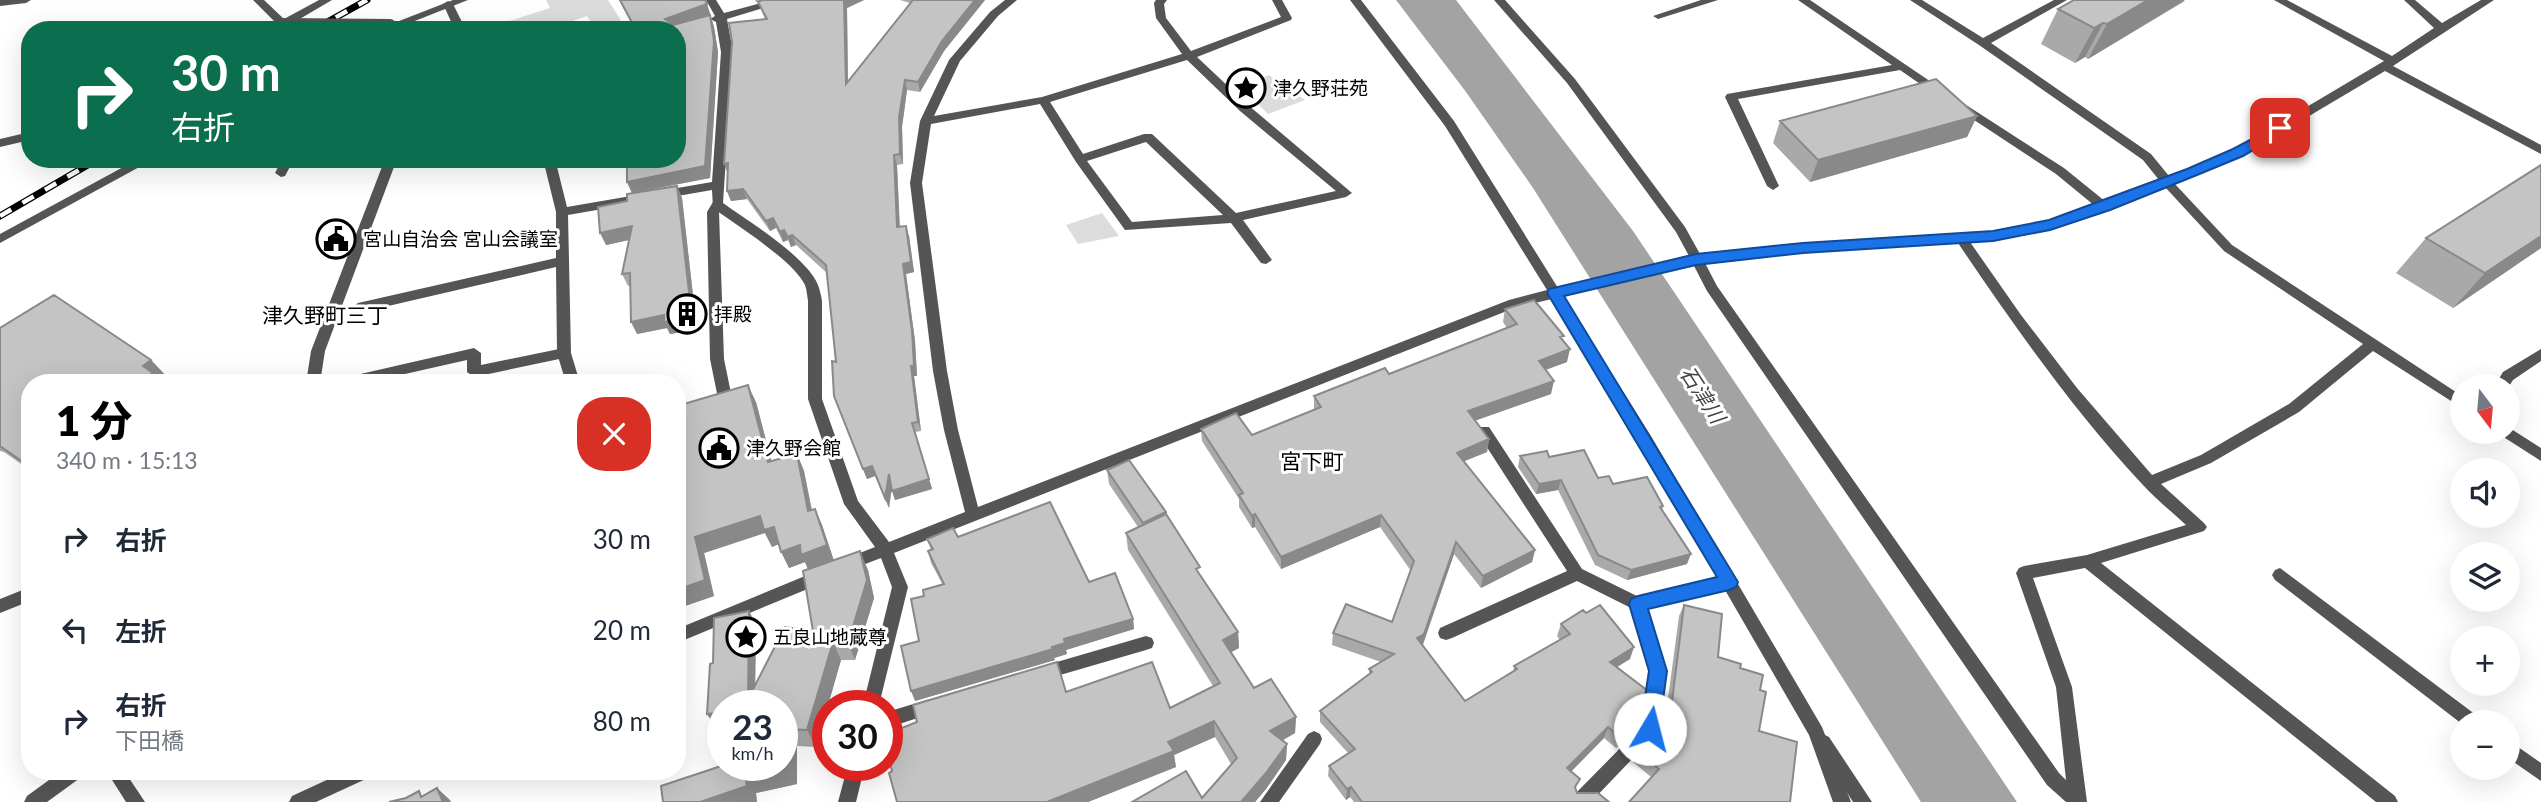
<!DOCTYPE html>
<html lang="ja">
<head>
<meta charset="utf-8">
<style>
  :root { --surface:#fff; --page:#f6f6f7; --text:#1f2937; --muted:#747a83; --accent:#000 }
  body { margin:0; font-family:Lato,"Noto Sans JP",sans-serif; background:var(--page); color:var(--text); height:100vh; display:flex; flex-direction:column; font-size:26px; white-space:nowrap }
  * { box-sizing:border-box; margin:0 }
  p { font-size:23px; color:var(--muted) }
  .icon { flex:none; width:38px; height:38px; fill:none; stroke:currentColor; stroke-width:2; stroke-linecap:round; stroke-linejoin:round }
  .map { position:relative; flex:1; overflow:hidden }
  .details { position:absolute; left:21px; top:374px; width:665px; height:406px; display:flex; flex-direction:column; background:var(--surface); border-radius:28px; box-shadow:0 7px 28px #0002 }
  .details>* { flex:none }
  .top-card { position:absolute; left:21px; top:21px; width:665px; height:147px; border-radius:28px; box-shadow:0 7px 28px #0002; background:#0b6e4f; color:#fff; overflow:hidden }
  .needle { width:46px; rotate:164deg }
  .fabs { position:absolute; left:2450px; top:374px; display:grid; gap:14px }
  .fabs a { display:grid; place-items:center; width:70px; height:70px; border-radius:50%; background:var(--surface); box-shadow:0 7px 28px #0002; font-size:35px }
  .speed { position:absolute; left:707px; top:690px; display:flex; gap:14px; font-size:35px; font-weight:700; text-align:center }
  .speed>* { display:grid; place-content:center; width:91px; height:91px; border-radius:50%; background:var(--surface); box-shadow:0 7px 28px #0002; line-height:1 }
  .speed small { font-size:18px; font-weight:400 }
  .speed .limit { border:10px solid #d22; background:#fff; color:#111 }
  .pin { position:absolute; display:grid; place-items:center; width:60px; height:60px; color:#fff; margin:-30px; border-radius:14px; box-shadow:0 4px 10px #0006 }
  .me { position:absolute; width:77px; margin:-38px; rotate:8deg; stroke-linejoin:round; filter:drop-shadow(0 0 5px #0008) }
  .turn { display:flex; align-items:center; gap:24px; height:147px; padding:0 35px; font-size:32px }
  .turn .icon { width:91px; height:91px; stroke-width:2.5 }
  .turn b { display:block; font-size:49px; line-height:60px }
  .round { display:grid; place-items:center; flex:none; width:74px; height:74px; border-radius:28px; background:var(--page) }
  .overview { display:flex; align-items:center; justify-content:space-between; height:119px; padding:0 35px }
  h1 { font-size:42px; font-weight:800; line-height:52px; color:var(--accent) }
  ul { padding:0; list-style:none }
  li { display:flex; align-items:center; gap:21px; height:91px; padding:0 35px }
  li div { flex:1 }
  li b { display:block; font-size:26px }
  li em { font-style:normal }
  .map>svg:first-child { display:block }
  .green { fill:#dcdcdc }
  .water { fill:#a3a3a3 }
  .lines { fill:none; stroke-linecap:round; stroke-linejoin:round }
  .service { fill:#555; fill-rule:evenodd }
  .pedestrian { fill:#555; fill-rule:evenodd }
  .minor { fill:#555; fill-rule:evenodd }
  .rail-casing { stroke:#000; stroke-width:7 }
  .rail { stroke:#fff; stroke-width:4.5; stroke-dasharray:13; stroke-linecap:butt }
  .minor-bridge { stroke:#555; stroke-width:12 }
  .wall { fill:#a9a9a9 }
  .shaded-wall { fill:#898989 }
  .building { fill:#c4c4c4; stroke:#898989; stroke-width:2 }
  .route { fill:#1a73e8; stroke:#114b97; stroke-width:2 }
  .labels { text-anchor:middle; stroke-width:6; stroke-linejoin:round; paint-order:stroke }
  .poi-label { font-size:19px; fill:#000; stroke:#fff; text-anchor:start }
  .neighbourhood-label { font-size:21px; fill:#000; stroke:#fff }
  .water-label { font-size:21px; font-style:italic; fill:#444; stroke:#fff }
</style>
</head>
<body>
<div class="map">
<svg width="2541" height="802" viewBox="0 0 2541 802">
  <rect width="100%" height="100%" fill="#fff"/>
  <!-- green -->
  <path class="green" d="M546 0H608L627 30H596L587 16 546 30H482L550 8Z
    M1269 75 1305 100 1268 114 1240 86Z
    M1102 213 1119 236 1078 244 1066 225Z"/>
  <!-- water -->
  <path class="water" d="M1396 0H1456L1633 231 2017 802H1921L1533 188 1466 92Z"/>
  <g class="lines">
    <!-- service -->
    <path class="service" d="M448 1 453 4 466 30H455L443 4Z
      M385 159H397L325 351 320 383H306L311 351Z
      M717 201 723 205 719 212 724 359 733 403 731 407H721L719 403 710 359 707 212 713 202Z
      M474 348 481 353V365L564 348 571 353 564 358 474 377 467 372V360L365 383H336L343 378Z"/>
    <!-- pedestrian -->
    <path class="pedestrian" d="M1823 734 1829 737 1872 802H1853L1815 742 1817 737Z"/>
    <!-- minor -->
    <path class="minor" d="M0 0H31L26 3 0 6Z
      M253 0H264L284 19 319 0H332L281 30H267L276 23Z
      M453 0H468L392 30H376Z
      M706 0H716L724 13 772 0H789L727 19 733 52 723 203C748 221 807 257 818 285 820 290 821 296 822 301V399L858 501 889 542 965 512 944 430 933 371 910 183 920 121 949 60 990 12 1005 0H1017L998 16 960 61 934 116 1042 97 1182 54 1156 18 1154 3 1156 0H1167L1164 4 1166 18 1191 51 1281 17 1272 0H1282L1292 18 1291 20 1197 57 1248 105 1352 193 1346 197 1243 220 1272 260 1266 264 1261 263 1231 223 1125 230 1076 162 1040 104 931 124 922 183 947 371 958 430 978 507 1509 300 1547 290 1445 126 1350 0H1361L1454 121 1558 288 1689 256 1676 232 1567 83 1494 0H1505L1575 79 1685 227 1700 254 1803 244 1993 232 2049 221 2095 206 2056 174 1959 110 1957 107 1963 103 2064 168 2106 202 2159 180 2143 160 1979 45 1910 0H1922L1983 38 2054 0H2067L1991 43 2151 154 2169 176 2234 150 2384 61 2274 0H2287L2392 56 2434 28 2404 0H2415L2442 23 2481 0H2494L2393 66 2541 145V154L2385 71 2242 156 2174 183 2232 245 2462 396V408L2373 351 2299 412 2211 463 2161 484 2204 523 2207 527 2204 531 2101 563 2395 796 2398 802H2376L2085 568 2033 578 2072 687 2087 802H2066L2047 785 1707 291 1693 264 1563 296 1651 436 1822 727 1851 802H1833L1809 735 1725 590 1647 609 1666 671 1658 729 1656 734 1591 802H1575L1573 799 1576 793 1642 726 1650 671 1631 608 1577 581 1452 638 1446 640 1440 638 1438 633 1440 628 1567 571 1479 435 1477 431 1479 427H1489L1582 569 1639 597 1718 578 1641 444 1552 299 1517 307 894 553 908 587 879 705H863L892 587 881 558 847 571 842 570 839 565 842 560 875 547 844 504 808 399V301C807 296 807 290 805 285 793 260 736 225 713 208L712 190 568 215 571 353 580 383H566L557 353 556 267 358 313 351 308 358 303 556 258V212L543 159H555L567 207 712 182 721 52 716 22 710 19 715 16ZM1187 60 1240 111 1336 191 1236 213 1152 134H1144L1083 154 1050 102ZM1146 142 1223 215 1132 222 1087 161ZM2165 187 2224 251 2363 344 2289 404 2201 455 2152 475 2077 388 2021 315 1970 242C2039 237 2102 213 2165 187ZM1958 243C2015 327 2073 410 2143 485 2156 499 2172 512 2186 525L2087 555 2024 566 2019 568 2016 573 2056 687 2066 780 2059 773 1717 286 1705 263 1803 252Z
      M1701 0H1718L1658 19 1653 16Z
      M1798 0H1810L1946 92 1940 96 1936 95 1900 70 1738 99 1779 186 1773 190 1767 186 1725 97 1727 94 1892 65Z
      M30 132V140L0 147V139Z
      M138 159H154L0 243V234Z
      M282 159H294L285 176 281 177 275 173Z
      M2541 349V361L2513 380 2508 388 2494 387 2503 372Z
      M2508 427 2541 448V461L2502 436 2500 432H2508Z
      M2280 568 2480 718 2482 723 2462 724 2275 580 2272 575 2275 570Z
      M822 569 827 571 830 576 827 581 677 643V629Z
      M30 587V601L0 613V599Z
      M1146 636 1152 638 1154 643 1152 648 1146 650 1043 680 1037 678 1035 673 1037 668 1043 666Z
      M930 699 936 702 938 707 936 712 887 728V712Z
      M1314 731 1320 734 1322 739 1320 744 1279 802H1260L1308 734Z
      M2508 740 2541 763V781L2508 758Z
      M848 765H865L856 802H838Z
      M60 772H83L80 778 47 802H24L27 796Z
      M107 772H125L145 802H126Z
      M344 772H371L368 778 316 802H289L292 796Z"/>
    <!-- rail casing -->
    <g class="rail-casing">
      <path id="rail" d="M313 30 367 0
        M0 216 98 159"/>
    </g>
    <!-- rail -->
    <use href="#rail" class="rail"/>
    <!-- minor-bridge -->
    <path class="minor-bridge" d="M283 24 390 25"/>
  </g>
  <!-- wall -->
  <path class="wall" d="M619 0H705L707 4 714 27 718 52 710 178 632 193 627 182 677 159V30H635Z
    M755 0H864L847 8 848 81 910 3 900 0H985L944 51 920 92 907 90 902 127 903 164 897 165 900 227 909 236 914 272 906 274 915 341 917 376H914L921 431 915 432 932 489 895 500 892 488 889 508 875 476 867 479 834 396 836 362 827 273 796 245 791 247 788 240 783 242 776 228 770 231 747 199 731 201 727 191 765 19 758 2 760 1 756 2Z
    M2185 1 2088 59 2085 57 2075 63 2041 44 2058 9Z
    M1977 116 1967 137 1810 182 1773 143 1780 121Z
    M677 186 682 198 695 313 694 330 670 334 667 328 637 334 631 285 628 286 622 274 629 240 606 245 627 201Z
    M2426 238 2541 248 2453 308 2396 273Z
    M1505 309 1563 340 1567 362 1546 370 1551 394 1475 420 1489 439 1487 452 1464 461 1535 550 1532 562 1481 588 1454 554 1423 645 1465 701 1513 672 1514 666 1560 640 1557 636 1561 624 1630 659 1616 667 1640 725 1616 748 1604 738 1571 771 1577 793 1609 802H1354L1350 797 1346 800 1328 776 1329 766 1348 753 1320 722V711L1369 675V669L1381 662 1332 645 1333 633 1392 622 1411 571 1380 527 1281 569 1255 527 1252 528 1239 507V499L1202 441 1201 429 1252 435 1314 410V396L1389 374 1507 328 1503 322Z
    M0 328 151 360 168 378 162 382 30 383V470L4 452 0 451Z
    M756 402 771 461 797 454 804 471 812 510 815 509 822 525 834 561 868 570 874 598 855 660H841L816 747 797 746V784L756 793 757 802H663L782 765V705H723L715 726 707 714 713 663 756 624 755 686 813 631 808 570 805 562 789 568 779 544 772 547 765 533 704 553 714 596 685 606 678 595H677V406Z
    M1520 456 1549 457 1663 506 1662 510 1687 564 1627 580 1595 565 1558 490 1536 494 1518 467Z
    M1107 470 1166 514 1201 576 1238 632 1239 648 1231 652 1254 688 1296 717 1295 733 1282 741 1287 744 1286 760 1266 789 1255 802H1132L1202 798 1231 764 1215 737 1174 755 1176 767 1088 802H897L1066 692 1170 708 1213 686 1128 550 1126 533 1138 527 1109 484Z
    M958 537 1089 582 1133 619 1134 629 1066 650 1067 654 1054 658 1055 660 915 701 919 641 924 596 943 585 931 563 928 551 931 550 927 539Z
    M1684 605 1718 657 1740 668 1760 690 1759 731 1651 777 1633 762 1638 751 1660 728 1662 717 1667 706 1679 616Z"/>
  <!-- shaded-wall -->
  <path class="shaded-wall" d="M844 0H864L847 8 848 94 846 84Z
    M975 0H985L944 51 920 92 918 82 942 41Z
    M2148 0H2185L2088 59 2107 24Z
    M707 4 714 27 718 52 710 178 632 193 627 182 705 166 671 30 665 19Z
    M2103 23 2085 57 2075 63 2094 28Z
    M905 80 907 90 902 127 903 164 900 154 899 117Z
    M1977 116 1967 137 1810 182 1818 160Z
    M894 155 897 165 900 238 897 227Z
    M728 163V174L724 164Z
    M677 186 682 198 695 313 694 330 670 334 667 328 637 334 631 322Z
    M743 189 747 199 731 201 727 191Z
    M773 218 776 228 770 231 766 221Z
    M632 226 638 238 606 245 600 233Z
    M906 226 909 236 914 272 906 274 915 341 917 376H914L921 431 918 422 911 366 903 264Z
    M784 230 788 240 783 242 780 232Z
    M792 235 796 245 791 247 788 237Z
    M2541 236V248L2453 308 2485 273Z
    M1570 349 1567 362 1536 373 1539 361Z
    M151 360 168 378 162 382 163 383H137L143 366Z
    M1554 381 1551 394 1466 424 1468 411Z
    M748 385 756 402 776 478 768 462Z
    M915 432 932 489 895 500 892 491Z
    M1489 439 1487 452 1455 465 1457 453Z
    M797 454 804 471 815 528 808 511Z
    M872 466 875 476 867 479 863 469Z
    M889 474 892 484 889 508 885 498Z
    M1561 480 1558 490 1536 494 1539 484Z
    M815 509 822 525 834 561 809 571 805 562 789 568 781 552 800 545Z
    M1166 512 1167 526 1144 537 1143 523Z
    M1255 514V527L1252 528V516Z
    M1381 515 1380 527 1281 569V557Z
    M760 516 774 527 781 543 772 547 765 533 704 553 714 596 685 606 678 595H677V585L695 537Z
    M1456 542 1454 554 1422 646 1417 638Z
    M1535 550 1532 562 1481 588 1483 576Z
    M860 551 868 570 874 598 855 660 848 643Z
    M1691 554 1687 564 1627 580 1631 570Z
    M749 611 756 624 755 700 761 699 765 705H748Z
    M1133 619 1134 629 1066 650 1067 654 1054 658 1055 660 915 701 911 691 1052 647 1064 639Z
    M1238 632 1239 648 1224 656 1223 640Z
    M833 642 841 660 816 747 807 730Z
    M1634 647 1630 659 1606 674 1610 662Z
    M723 712V725L715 726 707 714Z
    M1644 714 1640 725 1616 748 1621 738Z
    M1296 717 1295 733 1270 747V731Z
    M1214 721 1215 737 1174 755 1176 767 1088 802H1047L1168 742Z
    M1608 727 1604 738 1564 779 1567 768Z
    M787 729 797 746V784L756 793 757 802H700L745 777Z
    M1287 744 1286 760 1266 789 1255 802H1241Z
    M490 772H543L504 780 496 772 491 773Z
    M1351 787 1350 797 1346 800 1347 789Z
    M437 788 450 800 451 802H443Z"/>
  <!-- building -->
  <path class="building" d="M620 0H705L707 4 665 19 673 25 710 15 714 41 705 166 627 182V159H677V30H636Z
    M762 0H844L846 84 913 0H975L942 41 918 82 905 80 899 117 900 154 894 155 897 227 906 226 911 262 903 264 912 331 914 366H911L918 422 912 423 929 479 892 491 889 474 885 498 872 466 863 469 834 396 832 361 836 362 826 265 792 235 788 237 784 230 780 232 773 218 766 221 743 189 727 191 728 163 724 164 732 42 729 23 767 19 758 2Z
    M2074 0H2148L2107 24 2103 23 2094 28 2058 9Z
    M1936 79 1977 116 1818 160 1780 121Z
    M2541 165V236L2485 273 2426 238Z
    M677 186 690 301 689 318 664 322V315L631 322 630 273 622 274 632 226 600 233 598 207 627 201V194Z
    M54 295 151 360 143 366 153 373 137 383H30V467L0 446V328Z
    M1534 300 1564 336 1560 337 1570 349 1539 361 1554 381 1468 411 1489 439 1457 453 1535 550 1483 576 1456 542 1424 634 1417 638 1465 701 1517 669 1514 666 1570 634 1561 624 1583 610 1586 613 1600 605 1634 647 1610 662 1648 691 1644 714 1621 738 1608 727 1567 768 1580 779 1575 787 1577 793H1598L1609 802H1362L1351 787 1347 789 1329 766 1355 749 1320 711 1372 672 1369 669 1394 654 1333 633 1346 604 1392 622 1414 561 1381 515 1281 557 1255 514 1252 516 1239 495 1243 493 1201 429 1236 413 1252 435 1321 407 1314 396 1385 368 1389 374 1517 324 1505 309Z
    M748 385 768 462 797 454 808 511 815 509 827 545 801 555 800 545 781 552 774 527 764 530 760 516 695 537 705 580 677 590V406Z
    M1584 450 1598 478 1609 476 1613 484 1647 477 1663 506 1660 507 1691 554 1631 570 1598 555 1561 480 1539 484 1520 456 1547 451 1549 457Z
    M1129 460 1166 512 1143 523 1107 470Z
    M30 473V483L23 478Z
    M1050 502 1089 582 1115 573 1133 619 1064 639 1065 643 1052 647 1053 649 911 691 901 646 919 641 911 599 924 596 923 590 944 584 928 551 933 549 927 539 953 528 958 537Z
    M1166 514 1200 567 1196 569 1238 632 1223 640 1254 688 1271 679 1296 717 1270 731 1287 744 1266 773 1241 802H1132L1186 771 1202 798 1237 758 1214 721 1168 742 1174 751 1047 802H897L889 773 892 771 887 754V734L917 722 913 705 1057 662 1066 692 1152 662 1170 708 1220 683 1126 533Z
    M860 551 867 580 848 643 833 642 807 730 787 729V768L745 777 747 786 700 802H663L661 786 724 765H782V705H759L761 699 747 701 785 627 813 631 803 571Z
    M1684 605 1722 614 1718 657 1741 664 1740 668 1763 675 1760 690 1766 692 1759 731 1797 742 1790 802H1629L1659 769 1638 751 1663 725 1667 706 1671 709Z
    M749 611 748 705H723V712L707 714 710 664 713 663 714 618Z
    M437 788 443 802H389L406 798 419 791 421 797Z"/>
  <!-- route -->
  <path class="route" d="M2280 124 2285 125V131L2243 156 2197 175 2110 210 2050 230 1993 241 1803 253 1696 265 1564 296 1738 582 1736 587 1729 590 1648 609 1667 671 1659 729 1656 735 1650 738 1643 735 1640 729 1649 671 1629 604 1631 599 1638 596 1717 577 1549 296 1547 293 1549 289 1696 254 1803 243 1993 231 2049 220 2187 169 2233 149Z"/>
  <!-- icons -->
  <defs>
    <g id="sight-ring" transform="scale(2.0125)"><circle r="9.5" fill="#fff" stroke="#000" stroke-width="1.5"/><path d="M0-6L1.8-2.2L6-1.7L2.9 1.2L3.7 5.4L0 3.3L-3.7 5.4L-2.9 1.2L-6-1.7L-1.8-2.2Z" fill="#000"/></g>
    <g id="civic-ring" transform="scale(2.0125)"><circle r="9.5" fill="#fff" stroke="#000" stroke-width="1.5"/><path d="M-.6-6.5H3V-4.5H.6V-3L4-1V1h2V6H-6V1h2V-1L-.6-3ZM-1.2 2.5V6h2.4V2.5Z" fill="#000"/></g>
    <g id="building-ring" transform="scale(2.0125)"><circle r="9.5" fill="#fff" stroke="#000" stroke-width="1.5"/><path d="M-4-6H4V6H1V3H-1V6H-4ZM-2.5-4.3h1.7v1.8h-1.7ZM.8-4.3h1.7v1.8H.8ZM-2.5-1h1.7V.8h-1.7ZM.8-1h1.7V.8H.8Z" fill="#000"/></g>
  </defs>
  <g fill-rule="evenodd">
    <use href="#sight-ring" x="1246" y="88"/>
    <use href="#civic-ring" x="336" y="239"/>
    <use href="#building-ring" x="687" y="314"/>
    <use href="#civic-ring" x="719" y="448"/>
    <use href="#sight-ring" x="746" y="637"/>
  </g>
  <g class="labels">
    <!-- poi labels -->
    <g class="poi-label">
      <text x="1273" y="95">津久野荘苑</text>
      <text x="363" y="246">宮山自治会 宮山会議室</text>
      <text x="714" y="321">拝殿</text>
      <text x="746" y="455">津久野会館</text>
      <text x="773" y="644">五良山地蔵尊</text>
    </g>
    <!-- neighbourhood labels -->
    <g class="neighbourhood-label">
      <text x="325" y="323">津久野町三丁</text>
      <text x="1312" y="469">宮下町</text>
    </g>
    <!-- water labels -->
    <g class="water-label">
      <text transform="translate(1702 395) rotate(57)" y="7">石津川</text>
    </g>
  </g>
</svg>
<div class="fabs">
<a><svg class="needle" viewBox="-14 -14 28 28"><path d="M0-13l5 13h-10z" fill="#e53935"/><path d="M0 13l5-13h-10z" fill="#747a83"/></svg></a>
<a><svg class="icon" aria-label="sound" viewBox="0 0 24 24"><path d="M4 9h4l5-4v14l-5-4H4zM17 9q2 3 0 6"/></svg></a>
<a><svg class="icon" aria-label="layers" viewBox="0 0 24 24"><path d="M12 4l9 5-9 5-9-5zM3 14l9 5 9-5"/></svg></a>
<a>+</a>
<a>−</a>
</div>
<div class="speed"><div>23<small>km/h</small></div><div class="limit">30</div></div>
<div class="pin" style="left:2280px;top:128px;background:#d93025"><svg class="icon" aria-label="arrive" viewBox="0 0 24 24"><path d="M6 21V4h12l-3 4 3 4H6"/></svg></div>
<svg class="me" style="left:1650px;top:729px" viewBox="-20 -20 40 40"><circle r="19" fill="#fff"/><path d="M0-13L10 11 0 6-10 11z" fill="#1a73e8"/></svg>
<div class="top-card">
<div class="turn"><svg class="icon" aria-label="right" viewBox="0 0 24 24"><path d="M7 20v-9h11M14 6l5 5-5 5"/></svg><div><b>30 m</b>右折</div></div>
</div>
<section class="details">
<div class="overview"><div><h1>1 分</h1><p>340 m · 15:13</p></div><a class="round" style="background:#d93025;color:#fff"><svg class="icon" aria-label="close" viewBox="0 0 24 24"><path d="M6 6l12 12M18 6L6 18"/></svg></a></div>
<ul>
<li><svg class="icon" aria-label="right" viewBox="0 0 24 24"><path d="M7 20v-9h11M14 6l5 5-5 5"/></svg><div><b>右折</b></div><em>30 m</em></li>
<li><svg class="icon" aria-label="left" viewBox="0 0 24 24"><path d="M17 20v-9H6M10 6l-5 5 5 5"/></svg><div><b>左折</b></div><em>20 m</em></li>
<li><svg class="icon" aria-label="right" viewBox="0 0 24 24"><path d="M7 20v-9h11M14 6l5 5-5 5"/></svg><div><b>右折</b><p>下田橋</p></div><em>80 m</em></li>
</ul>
</section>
</div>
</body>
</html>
